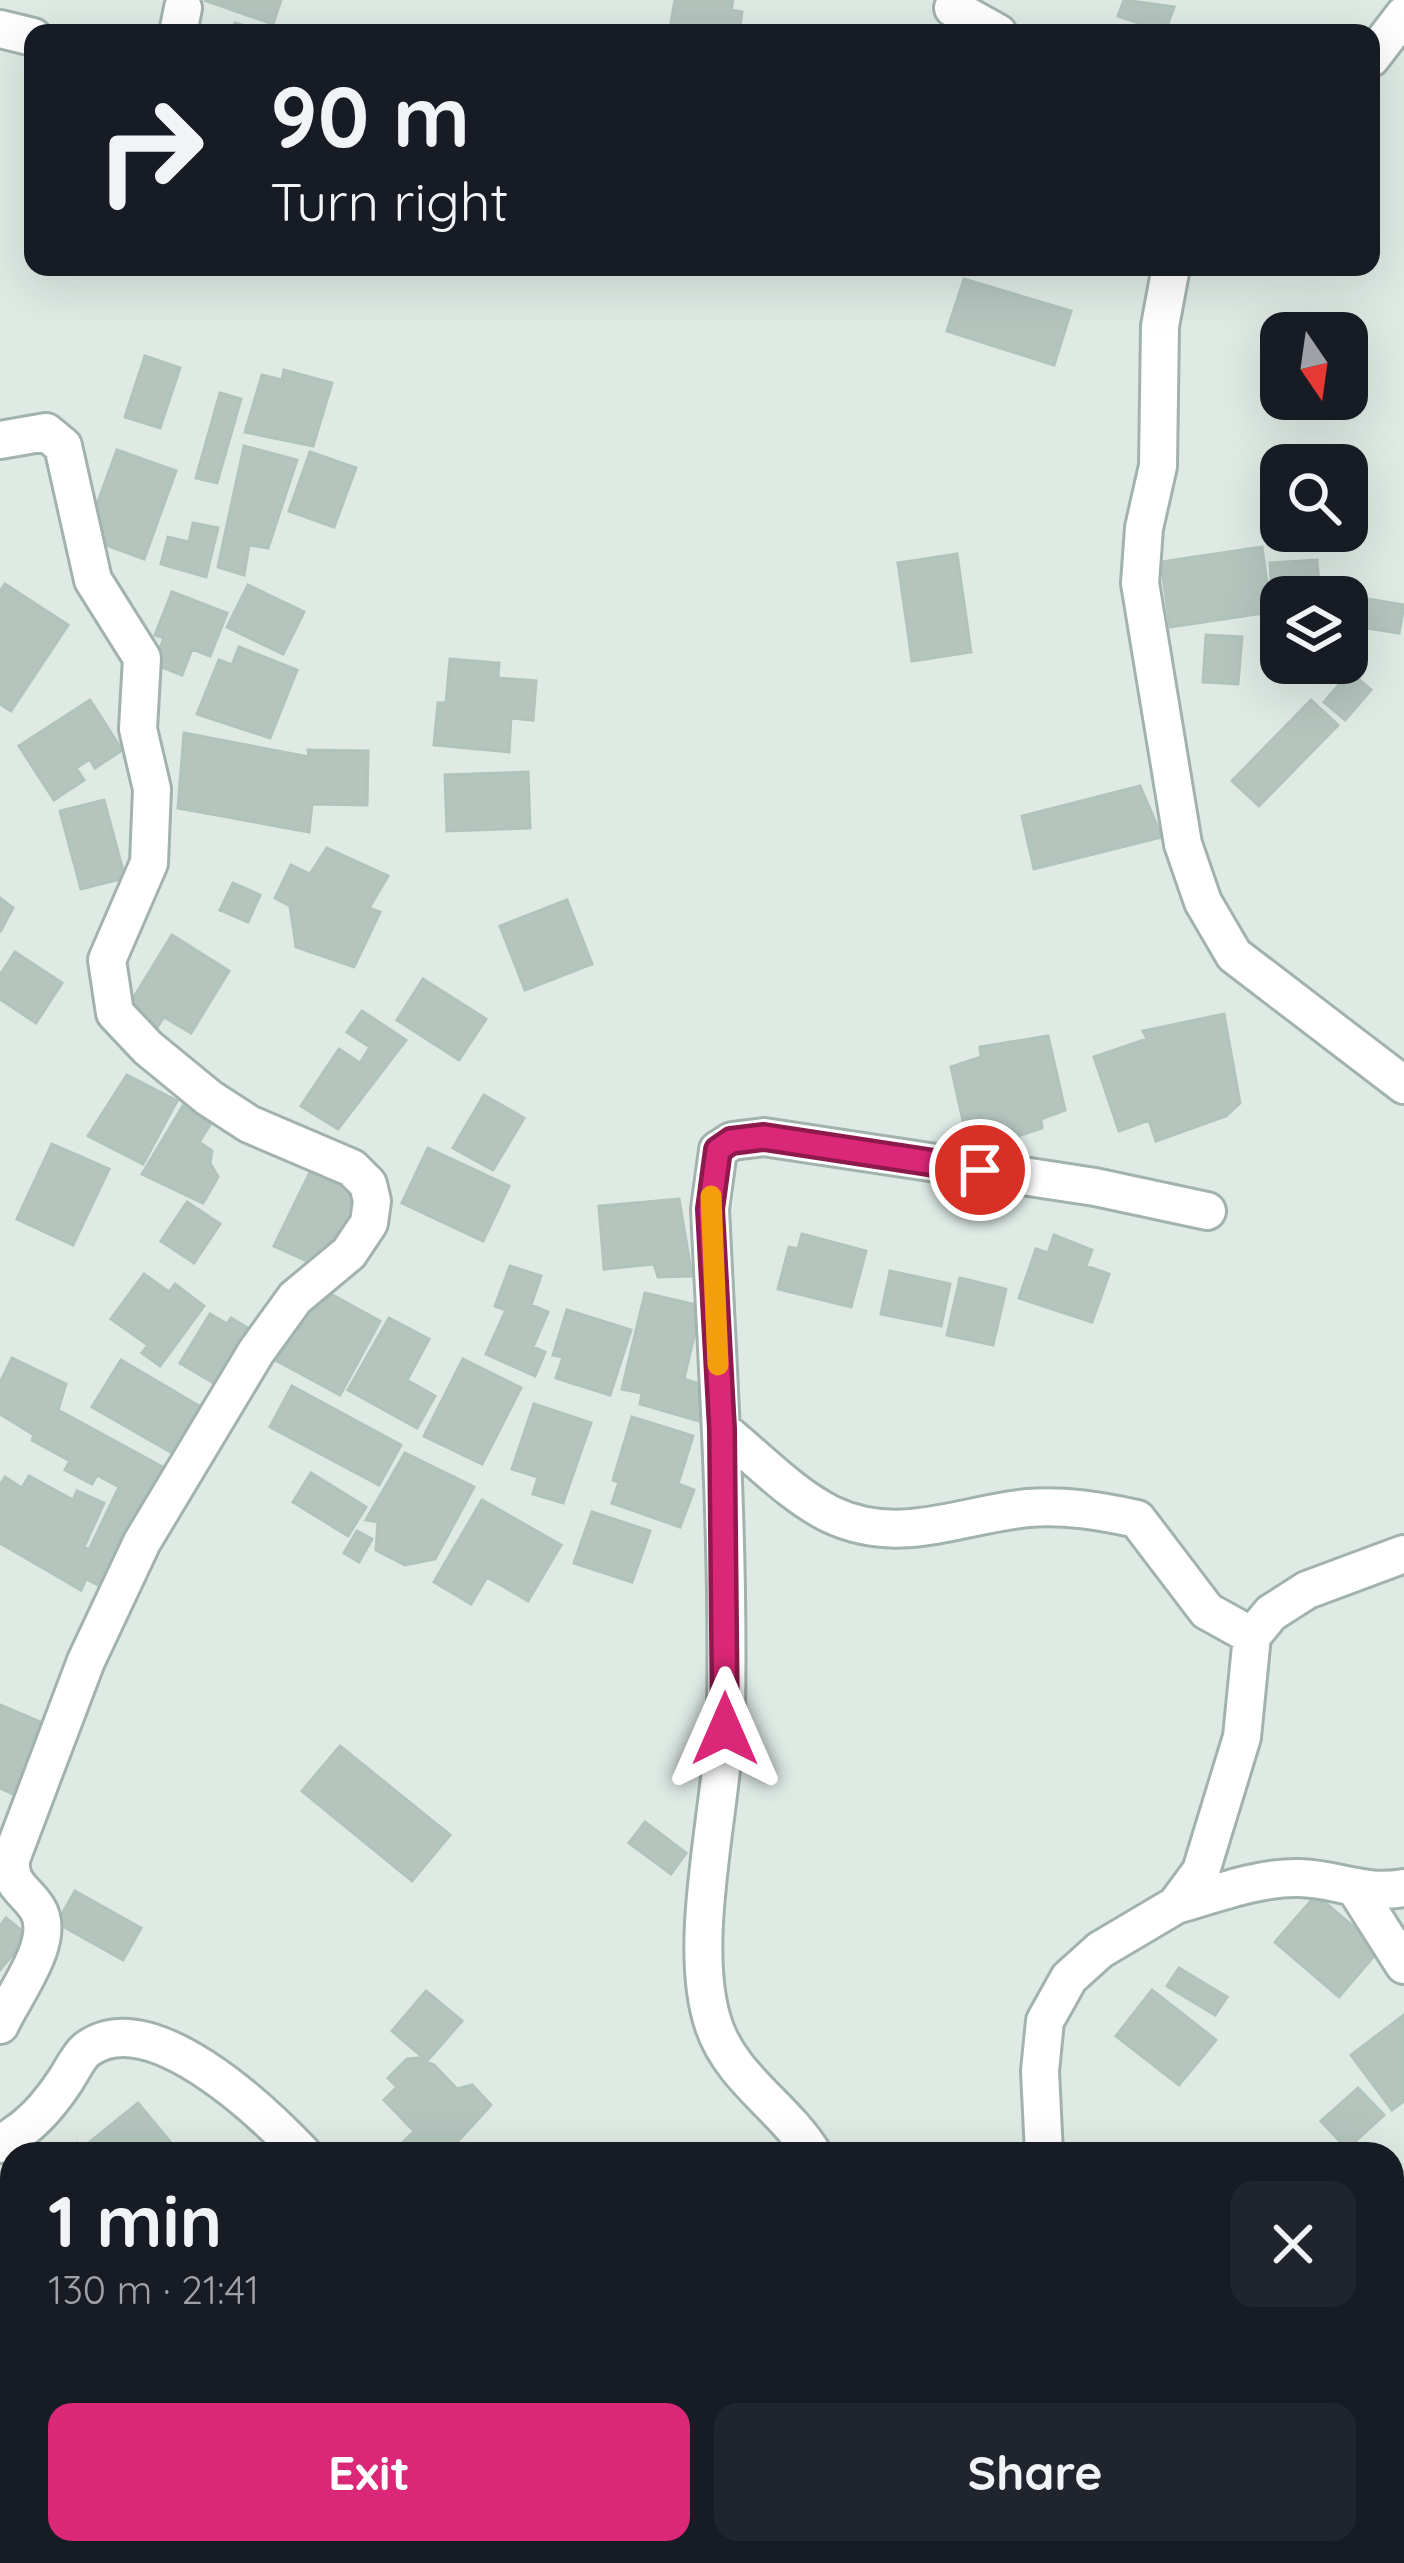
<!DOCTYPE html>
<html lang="en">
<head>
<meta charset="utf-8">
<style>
  :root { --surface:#171b24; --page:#20242c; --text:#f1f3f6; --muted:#9ea1a6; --accent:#db2777 }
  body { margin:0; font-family:Quicksand,sans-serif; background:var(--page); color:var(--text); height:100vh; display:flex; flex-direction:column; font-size:45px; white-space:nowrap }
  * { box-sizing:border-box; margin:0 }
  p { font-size:39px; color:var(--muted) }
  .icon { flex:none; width:66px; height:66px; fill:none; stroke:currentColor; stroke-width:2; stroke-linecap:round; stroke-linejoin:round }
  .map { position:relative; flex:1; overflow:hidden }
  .drawer { position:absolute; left:0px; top:2142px; width:1404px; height:423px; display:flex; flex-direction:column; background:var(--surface); border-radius:36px 36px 0 0; box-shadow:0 12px 48px #0002 }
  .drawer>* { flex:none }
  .banner { position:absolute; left:24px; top:24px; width:1356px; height:252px; border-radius:24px; box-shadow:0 12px 48px #0002; background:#171b24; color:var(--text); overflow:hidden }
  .needle { width:78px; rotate:167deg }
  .tools { position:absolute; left:1260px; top:312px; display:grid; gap:24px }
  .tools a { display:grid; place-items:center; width:108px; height:108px; border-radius:24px; background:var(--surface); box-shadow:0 12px 48px #0002; font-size:60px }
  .pin { position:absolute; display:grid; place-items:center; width:102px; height:102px; color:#fff; margin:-51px; border:6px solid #fff; border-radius:50%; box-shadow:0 3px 12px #0007 }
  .me { position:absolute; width:132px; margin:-66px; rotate:0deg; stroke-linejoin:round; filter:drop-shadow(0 0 9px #0008) }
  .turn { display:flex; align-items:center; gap:42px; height:252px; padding:0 48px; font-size:54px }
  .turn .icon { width:156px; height:156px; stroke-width:2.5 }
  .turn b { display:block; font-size:84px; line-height:102px }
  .round { display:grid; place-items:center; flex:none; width:126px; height:126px; border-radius:24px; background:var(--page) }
  .headline { display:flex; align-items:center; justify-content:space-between; height:204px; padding:0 48px }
  h1 { font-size:72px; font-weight:800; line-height:90px }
  .action { display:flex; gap:24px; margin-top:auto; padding:24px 48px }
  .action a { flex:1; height:138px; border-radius:24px; background:var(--accent); color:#fff; font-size:48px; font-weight:800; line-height:138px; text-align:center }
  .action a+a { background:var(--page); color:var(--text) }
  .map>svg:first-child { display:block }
  .building { fill:#b4c5be; stroke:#b1c4bc; stroke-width:3 }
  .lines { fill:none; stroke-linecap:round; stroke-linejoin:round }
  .minor-casing { stroke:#a2b2ac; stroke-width:42 }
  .minor { stroke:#fff; stroke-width:36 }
  .route-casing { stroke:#8e194d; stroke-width:30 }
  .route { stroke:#db2777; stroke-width:21 }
  .slow { stroke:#f59e0b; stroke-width:21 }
</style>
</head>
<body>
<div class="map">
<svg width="1404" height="2563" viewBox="0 0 1404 2563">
  <rect width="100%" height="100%" fill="#dfeae5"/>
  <!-- building -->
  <path class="building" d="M204 0H281L273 24Z
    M675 0H733L731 10 742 12 739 33H669Z
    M1124 0 1174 7 1165 32 1118 16Z
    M235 23 268 33H232Z
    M964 279 1071 311 1054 365 947 331Z
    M145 356 180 368 160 428 125 417Z
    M284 370 332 383 313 446 245 432 262 375 282 380Z
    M220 393 241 399 217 483 196 478Z
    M244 446 297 460 268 548 249 545 244 575 218 567Z
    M117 450 176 471 144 559 85 537Z
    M310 452 356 468 334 527 289 511Z
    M193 523 218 528 206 577 161 564 168 537 189 542Z
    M1262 547 1271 612 1170 627 1161 562Z
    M957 554 971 652 912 661 898 563Z
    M1317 560 1320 597H1281V612L1273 613 1270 563Z
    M5 584 68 625 11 711 0 704V591Z
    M248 585 304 612 283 654 227 627Z
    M172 592 227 613 210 656 192 649 182 675 154 664 164 638 155 635Z
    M1344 595 1404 605 1399 633 1347 625Z
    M1206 635 1242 637 1238 684 1203 682Z
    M239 647 297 670 270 738 197 714 219 660 232 665Z
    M450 659 499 663 498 678 536 681 533 720 511 718 509 752 434 745 438 703H446Z
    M1350 672 1371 690 1345 720 1324 702Z
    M90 700 122 750 95 768 90 759 76 768 84 780 54 800 19 746Z
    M1311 700 1338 725 1259 806 1232 781Z
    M184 733 309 757 308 750 368 751 367 805 312 804 309 832 178 808Z
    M528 772 530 828 447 831 445 775Z
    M1140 786 1162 837 1034 869 1022 816Z
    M104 800 125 878 81 889 60 811Z
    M327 848 388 876 369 908 380 912 354 967 296 947 290 906 275 898 291 865 310 874Z
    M233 883 260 895 248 922 220 910Z
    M0 898 13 908 0 932Z
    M567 900 592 964 525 990 500 926Z
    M172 935 229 971 191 1033 164 1017 156 1029 126 1010Z
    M15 952 62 983 36 1023 0 999V975Z
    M423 979 486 1019 459 1060 397 1020Z
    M362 1011 406 1040 338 1129 301 1106 339 1049 360 1063 370 1047 347 1032Z
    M1224 1014 1240 1103 1226 1116 1156 1141 1149 1120 1119 1131 1094 1057 1147 1039 1143 1031Z
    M1048 1036 1065 1110 1041 1119 1042 1128 970 1152 951 1067 981 1057 980 1047Z
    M127 1075 177 1101 143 1164 88 1136Z
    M484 1095 524 1118 493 1170 453 1148Z
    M183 1106 210 1125 199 1142 212 1151 210 1163 218 1177 203 1203 142 1174Z
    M52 1144 109 1169 73 1245 17 1219Z
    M428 1148 509 1186 483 1241 402 1203Z
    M313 1166 366 1193 325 1269 274 1246Z
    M679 1199 692 1276 658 1277 654 1264 604 1269 599 1206Z
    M187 1202 220 1224 194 1263 161 1241Z
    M802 1234 866 1251 851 1307 778 1289 789 1247 798 1249Z
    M1054 1235 1092 1250 1086 1266 1109 1274 1092 1322 1019 1298 1036 1249 1048 1253Z
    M510 1266 541 1276 531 1305 548 1312 533 1347 545 1352 535 1376 486 1354 506 1310 495 1306Z
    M890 1271 950 1284 941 1326 881 1314Z
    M144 1274 169 1292 175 1284 204 1306 160 1366 142 1353 148 1345 111 1319Z
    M960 1278 1006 1289 993 1345 947 1335Z
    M318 1287 380 1321 340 1395 277 1361Z
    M645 1293 701 1306 684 1379 712 1388 702 1422 640 1404 642 1393 622 1389Z
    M567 1310 631 1330 610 1395 556 1378 563 1357 553 1355Z
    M210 1314 227 1324 231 1318 261 1336 227 1391 180 1363Z
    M389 1318 429 1339 407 1380 435 1396 417 1428 348 1390Z
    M12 1358 66 1384 58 1410 172 1472 108 1590 86 1579 81 1590 0 1543V1485L5 1477 22 1488 29 1476 73 1500 77 1491 104 1503 84 1547 89 1550 119 1487 97 1475 92 1484 65 1470 70 1461 32 1440 34 1435 0 1414V1383Z
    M463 1359 521 1388 482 1464 424 1436Z
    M121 1360 201 1407 174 1454 92 1407Z
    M292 1386 401 1445 379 1485 270 1427Z
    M534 1404 591 1423 563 1503 533 1494 538 1477 512 1469Z
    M632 1417 693 1436 678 1484 694 1490 680 1527 612 1503 619 1482 613 1480Z
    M405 1453 474 1487 435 1559 405 1565 376 1550 378 1522 366 1520Z
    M311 1473 366 1507 348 1536 293 1502Z
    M482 1500 561 1545 528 1601 487 1577 471 1604 434 1582Z
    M592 1512 650 1531 632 1582 574 1563Z
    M357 1531 372 1539 359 1562 344 1553Z
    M0 1705 45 1724 13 1794 0 1788Z
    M340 1746 450 1835 412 1881 302 1791Z
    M645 1822 686 1853 671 1874 629 1843Z
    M75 1891 141 1928 123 1960 57 1923Z
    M1316 1895 1380 1949 1339 1997 1275 1942Z
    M6 1918 28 1936 0 1970V1926Z
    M1179 1968 1227 1997 1215 2015 1167 1986Z
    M1152 1990 1216 2040 1179 2085 1116 2036Z
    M426 1991 462 2021 427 2061 392 2031Z
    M1404 2015V2101L1392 2110 1351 2055Z
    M418 2058 434 2065 457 2089 472 2085 491 2105 446 2154H392L414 2131 384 2100 397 2087 388 2078 407 2059Z
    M1358 2088 1384 2115 1347 2149 1321 2121Z
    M138 2103 180 2154H86L81 2149Z
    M77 2143 81 2154H48Z
    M12 2171V2235L0 2238V2174Z
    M12 2246V2316L0 2318V2248Z
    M12 2410V2488L0 2491V2412Z
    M90 2553H148V2557L93 2563Z
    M370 2553 373 2563H337L336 2558Z"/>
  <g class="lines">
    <!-- minor casing -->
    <g class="minor-casing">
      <path id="minor" d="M953 8 998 33
        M0 29 33 37
        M178 33 183 8
        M1371 58 1404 15
        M1171 267 1160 326 1158 466 1144 528 1140 583 1183 844 1203 902 1234 955 1404 1085
        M0 440 46 432 63 446 93 580 142 658 138 729 152 789 149 863 107 960 115 1013 148 1048 209 1098 249 1124 352 1168 368 1184 372 1201 369 1223 349 1253 295 1298 256 1352 142 1542 86 1661 11 1859C9 1886 24 1888 37 1908 58 1940 13 1995 0 2025
        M721 1429C756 1457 790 1494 830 1514 899 1547 958 1515 1028 1508 1065 1505 1101 1511 1137 1519L1207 1611 1252 1636
        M1357 1891 1404 1965
        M1176 1905C1215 1894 1259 1877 1299 1878 1339 1879 1361 1895 1404 1888
        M0 2144C29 2128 47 2108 65 2081 71 2072 78 2057 86 2050 149 2002 262 2111 303 2154
        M813 2154C784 2107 732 2079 714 2026 685 1943 724 1801 726 1709 729 1543 718 1375 710 1209L718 1150 732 1141 764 1137 1095 1187 1207 1211
        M1044 2154 1040 2071 1045 2021 1069 1978 1100 1950 1176 1905 1201 1871 1242 1737 1252 1636 1271 1613 1307 1590 1404 1554
        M0 2349 12 2348
        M238 2553 240 2563
        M770 2553 773 2563
        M706 2563 709 2553"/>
    </g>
    <!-- minor -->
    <use href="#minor" class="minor"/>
  </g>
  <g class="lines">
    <!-- route casing -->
    <g class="route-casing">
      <path id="route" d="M725 1729 722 1429 710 1209 718 1150 731 1141 764 1137 980 1170"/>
    </g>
    <!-- route -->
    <use href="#route" class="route"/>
    <!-- slow -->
    <path class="slow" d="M711 1196 718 1365"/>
  </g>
</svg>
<div class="tools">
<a><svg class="needle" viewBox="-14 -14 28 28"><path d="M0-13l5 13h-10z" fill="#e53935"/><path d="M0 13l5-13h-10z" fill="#9ea1a6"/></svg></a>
<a><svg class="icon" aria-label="search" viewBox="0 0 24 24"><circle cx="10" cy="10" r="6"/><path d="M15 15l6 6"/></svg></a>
<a><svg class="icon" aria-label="layers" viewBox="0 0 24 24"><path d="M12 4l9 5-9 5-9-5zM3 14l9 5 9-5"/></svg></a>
</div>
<div class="pin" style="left:980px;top:1170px;background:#d93025"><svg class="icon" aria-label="arrive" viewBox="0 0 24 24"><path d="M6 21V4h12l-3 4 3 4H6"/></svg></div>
<svg class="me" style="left:725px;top:1729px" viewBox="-20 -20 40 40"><path d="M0-17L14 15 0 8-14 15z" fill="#db2777" stroke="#fff" stroke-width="4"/></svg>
<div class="banner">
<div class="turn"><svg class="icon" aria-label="right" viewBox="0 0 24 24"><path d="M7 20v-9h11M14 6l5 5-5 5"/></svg><div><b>90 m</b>Turn right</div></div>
</div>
<section class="drawer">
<div class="headline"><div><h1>1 min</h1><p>130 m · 21:41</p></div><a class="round"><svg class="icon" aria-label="close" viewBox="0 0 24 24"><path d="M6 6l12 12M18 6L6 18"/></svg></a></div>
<div class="action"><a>Exit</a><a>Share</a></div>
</section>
</div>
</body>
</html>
